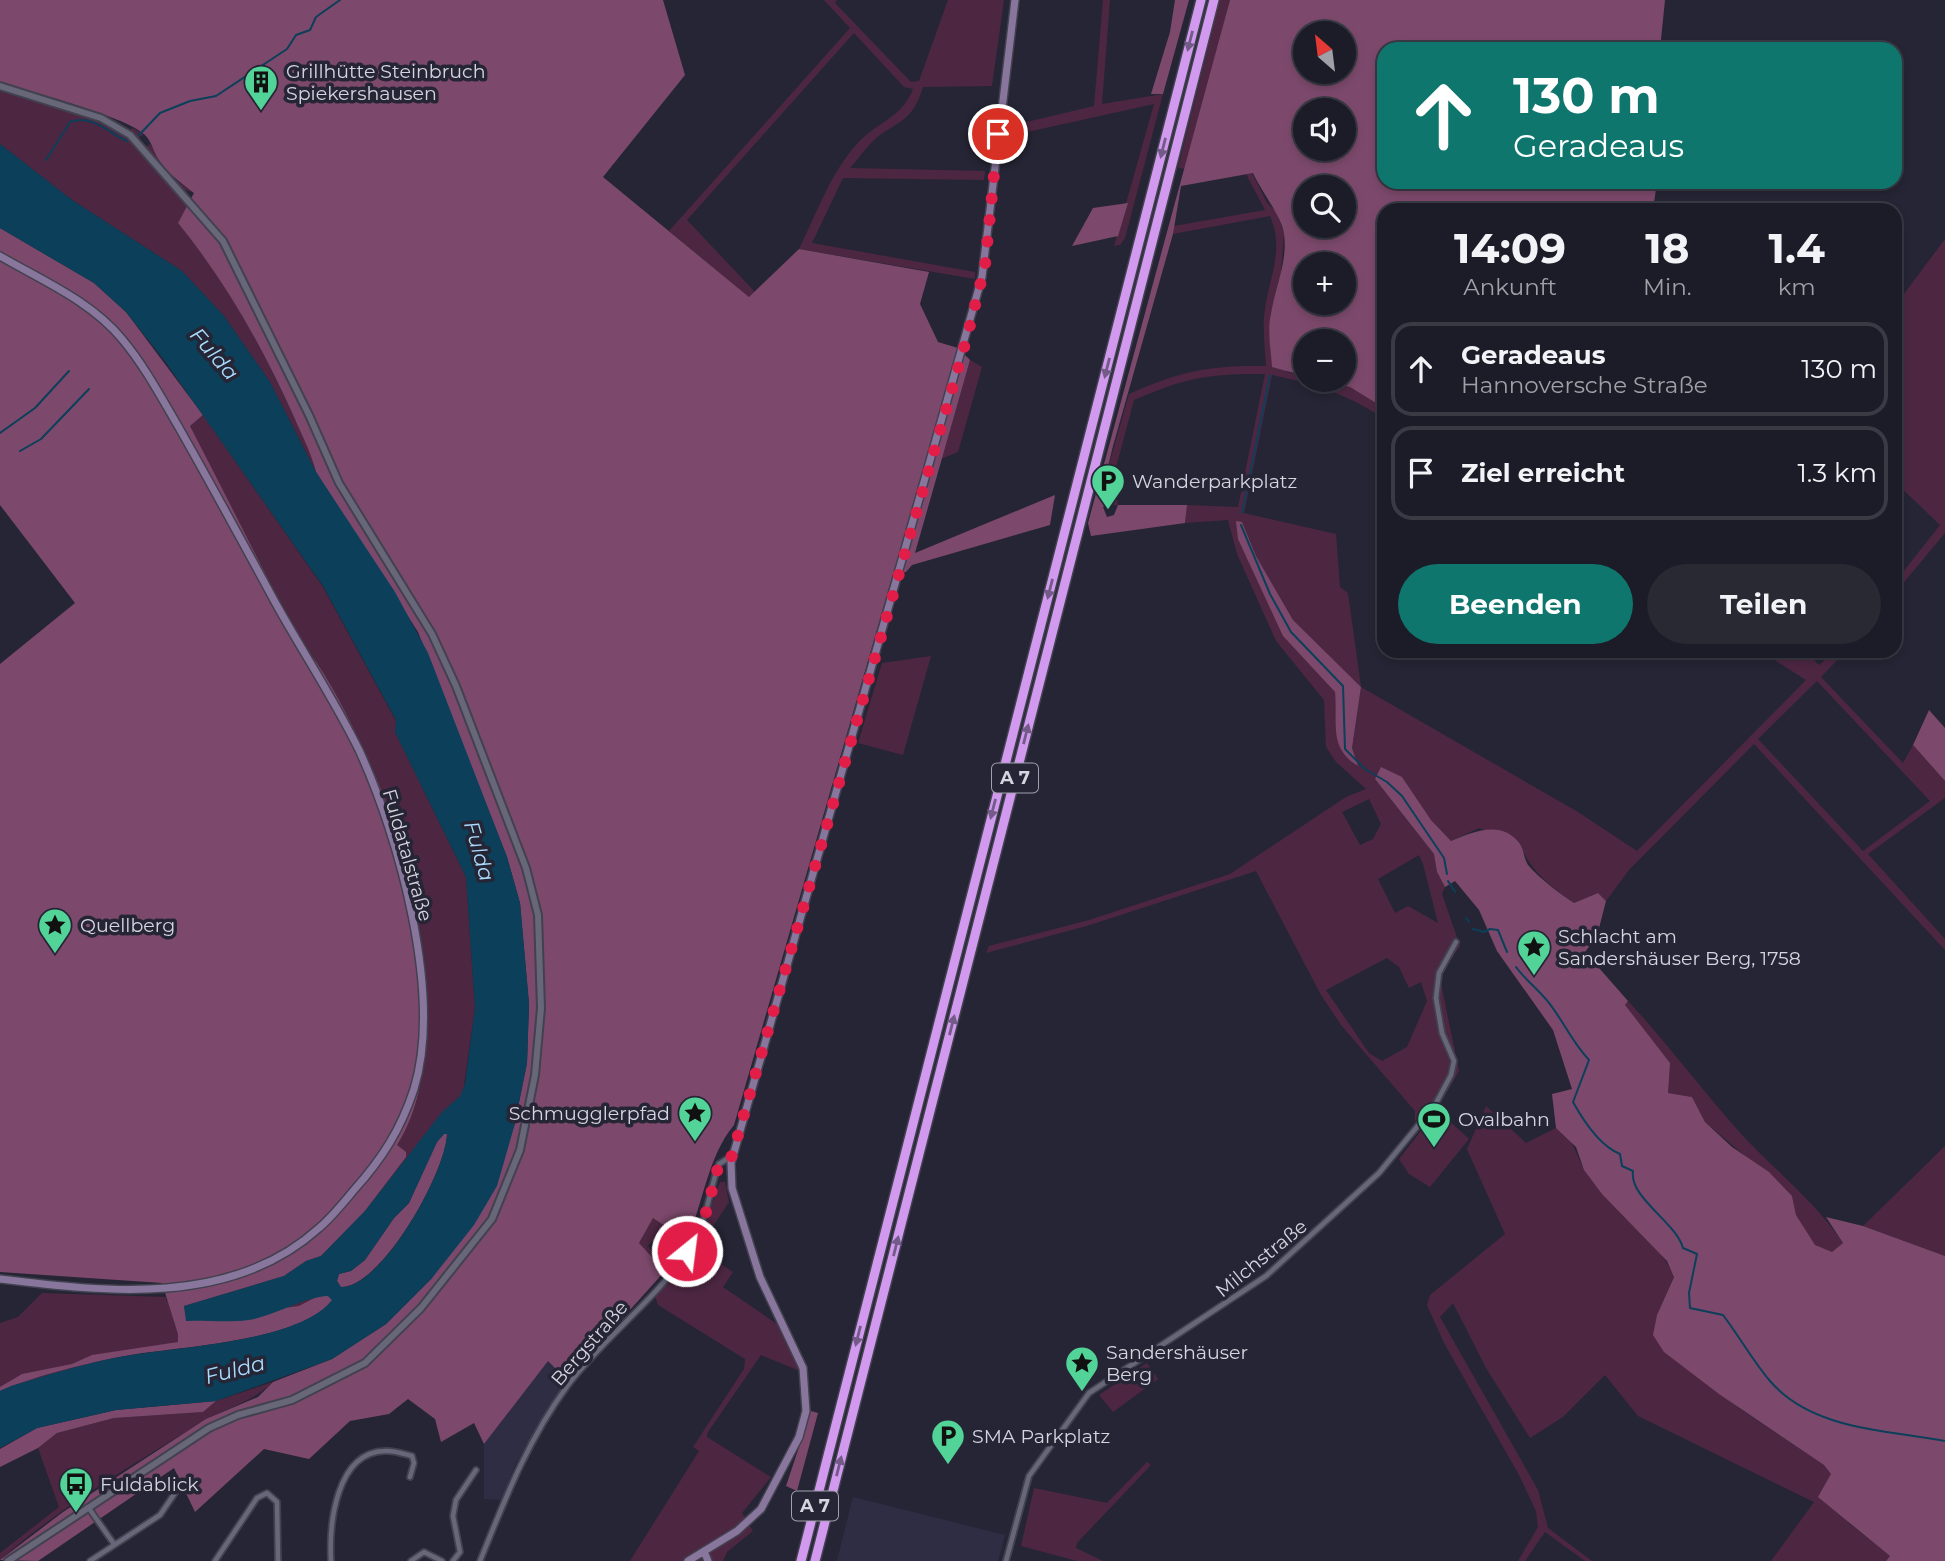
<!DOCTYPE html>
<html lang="de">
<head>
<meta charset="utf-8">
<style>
  :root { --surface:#1c1c28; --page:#292934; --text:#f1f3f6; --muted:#a0a1a8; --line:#3a3a45; --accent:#0f766e }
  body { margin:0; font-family:Montserrat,sans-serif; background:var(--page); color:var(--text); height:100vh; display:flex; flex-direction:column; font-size:26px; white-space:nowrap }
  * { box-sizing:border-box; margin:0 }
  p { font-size:23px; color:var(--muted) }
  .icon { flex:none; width:38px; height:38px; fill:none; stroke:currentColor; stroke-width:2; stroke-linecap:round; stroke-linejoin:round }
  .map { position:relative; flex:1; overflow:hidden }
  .panel { position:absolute; left:1377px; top:203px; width:525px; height:455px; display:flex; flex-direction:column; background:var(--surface); border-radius:21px; box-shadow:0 4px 10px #0003,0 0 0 2px var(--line) }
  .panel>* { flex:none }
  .hud { position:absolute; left:1377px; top:42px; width:525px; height:147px; border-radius:21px; box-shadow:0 4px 10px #0003,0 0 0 2px var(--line); background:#0f766e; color:#fff; overflow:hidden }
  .needle { width:46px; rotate:332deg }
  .tools { position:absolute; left:1293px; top:21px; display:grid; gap:14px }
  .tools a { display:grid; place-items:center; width:63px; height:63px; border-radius:50%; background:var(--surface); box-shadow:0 4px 10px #0003,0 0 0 2px var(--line); font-size:35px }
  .pin { position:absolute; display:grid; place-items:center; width:60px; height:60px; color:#fff; margin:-30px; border:4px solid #fff; border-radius:50%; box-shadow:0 2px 7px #0007 }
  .me { position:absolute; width:77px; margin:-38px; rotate:29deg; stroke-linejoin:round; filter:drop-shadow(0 0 5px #0008) }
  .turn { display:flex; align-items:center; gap:24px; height:147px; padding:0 21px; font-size:32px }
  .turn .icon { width:91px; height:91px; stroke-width:2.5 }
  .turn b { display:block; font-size:49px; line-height:60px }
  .eta { display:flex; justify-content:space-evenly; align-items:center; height:119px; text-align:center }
  .eta b { font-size:42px; font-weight:700; line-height:49px }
  .button { display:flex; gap:14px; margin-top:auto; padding:14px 21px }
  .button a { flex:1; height:80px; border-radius:42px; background:var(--accent); color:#fff; font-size:28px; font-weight:700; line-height:80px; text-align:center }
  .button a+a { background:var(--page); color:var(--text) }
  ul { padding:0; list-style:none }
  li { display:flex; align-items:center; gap:21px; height:94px; margin:0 14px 10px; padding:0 7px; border:4px solid var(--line); border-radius:21px }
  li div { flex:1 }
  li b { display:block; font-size:26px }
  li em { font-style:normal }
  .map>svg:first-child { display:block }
  .built { fill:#2f2d44 }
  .green { fill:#4d2742; fill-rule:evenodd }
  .forest { fill:#7c496c; fill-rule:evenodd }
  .water { fill:#0c3f59; fill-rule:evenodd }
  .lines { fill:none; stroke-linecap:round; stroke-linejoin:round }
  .stream { stroke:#0c3f59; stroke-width:2 }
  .minor-casing { stroke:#42414f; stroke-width:8 }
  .tertiary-casing { stroke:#42414f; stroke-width:10 }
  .secondary-casing { stroke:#42414f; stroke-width:10 }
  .motorway-casing { stroke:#42414f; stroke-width:12 }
  .minor { stroke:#68677a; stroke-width:4.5 }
  .tertiary { stroke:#68677a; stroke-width:6 }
  .secondary { stroke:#88769d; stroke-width:7 }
  .motorway { stroke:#d29aef; stroke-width:9 }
  .oneway { fill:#735a89 }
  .route { stroke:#e11d48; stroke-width:12; stroke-dasharray:0 21.6 }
  .labels { text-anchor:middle; stroke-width:7; stroke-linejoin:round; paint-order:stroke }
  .shield { fill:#262535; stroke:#a0a0ac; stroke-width:2 }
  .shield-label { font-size:18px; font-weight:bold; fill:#d5d4df }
  .poi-label { font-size:19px; fill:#d5d4df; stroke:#262535; text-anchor:start }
  .street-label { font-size:19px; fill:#d5d4df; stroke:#262535 }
  .water-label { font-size:21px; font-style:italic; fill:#a9dbfc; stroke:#262535 }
</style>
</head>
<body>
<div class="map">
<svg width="1945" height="1561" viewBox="0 0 1945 1561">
  <rect width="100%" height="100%" fill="#262535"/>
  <!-- built -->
  <path class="built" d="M548 1360 567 1380 515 1465 502 1500 484 1499V1444Z
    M853 1497 1005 1535 998 1561H837Z"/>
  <!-- green -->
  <path class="green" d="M824 0H837L835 3 911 82 919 81 948 0H1004L992 86 923 87C913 118 905 118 880 135 868 144 860 157 850 168L985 171 984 180 843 178 812 243 975 272V279L799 249C816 215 830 174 856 145 875 123 902 118 913 89L904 87 854 33 687 220 755 292 749 297 669 231 850 28Z
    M1103 0H1110L1102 104 1163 94 1125 238 1120 245 1114 246 1154 104 1005 137 1006 127 1094 106Z
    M1220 0H1230L1186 169 1178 168Z
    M0 88 129 131 133 128 144 134 133 142 164 173 146 147 150 144 172 177 194 193 183 189 191 199 178 223C226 282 263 348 294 417 302 436 311 452 316 472L270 382 224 316 182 271 72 200 0 144Z
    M1252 173 1267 203 1276 211 1284 233 1281 273 1287 372 1305 376 1306 380 1350 387 1384 408V419C1348 394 1315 384 1272 375L1244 513 1336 534 1340 587 1348 593 1361 687 1578 812 1637 851 1806 680 1760 651 1782 655 1805 651 1819 665 1835 651H1846L1821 677 1903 763 1913 745 1945 781V798L1868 854 1945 939V950L1754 744 1629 870 1606 901 1598 893 1574 903C1552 888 1530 871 1521 846L1479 828 1451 841 1431 820 1402 777 1375 779 1434 854 1437 872 1445 887 1442 894 1460 946 1444 969 1441 984 1459 1071 1437 1109 1421 1129 1415 1120V1111L1341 1025 1321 995 1256 871 1090 925 986 953 989 946 1089 920 1230 874 1346 797 1366 789 1336 762 1326 747 1324 700 1276 641 1237 554 1228 520 1185 523 1187 505 1238 507 1265 374C1210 373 1184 378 1134 400L1113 479 1118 505H1106L1105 479 1129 394C1180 371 1210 365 1266 366 1265 350 1263 333 1264 317 1267 281 1286 252 1270 216L1173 234 1174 226 1265 210 1246 174ZM1242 522 1256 556 1293 620 1361 687 1352 748 1357 766 1337 709 1335 692 1283 636ZM1817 681 1930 801 1863 851 1758 739ZM1369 799 1381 824 1373 839 1360 845 1342 812ZM1419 855 1423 864 1438 923 1408 906 1395 913 1378 879ZM1387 958 1399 967 1409 988 1421 982 1427 1001 1407 1047 1382 1061 1369 1053 1326 990Z
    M1945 239V533L1895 593V582L1940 525 1895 482V306Z
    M970 360 982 367 958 452 941 459Z
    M203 415 323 587 396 721 395 732 466 877 475 1008 462 1100 445 1134 443 1154 371 1270 329 1304 0 1389V1323L18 1317 42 1293 166 1297V1301L400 1148 396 1145 425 962 399 841 372 768 345 713 318 664 294 632 190 426Z
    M931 656 903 755 858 743 882 663Z
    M1628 1001C1669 1045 1704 1093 1744 1137 1777 1172 1816 1203 1843 1243L1832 1252 1815 1246 1796 1215 1792 1196 1705 1122 1692 1097 1667 1093 1624 1005Z
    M1486 1106 1526 1143 1556 1128C1579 1145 1573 1152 1586 1172 1610 1210 1656 1235 1674 1276L1657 1315 1689 1370 1739 1408 1824 1465 1831 1474 1849 1523 1890 1556 1886 1561H1771L1814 1502 1638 1416 1605 1375 1563 1417 1530 1438 1486 1368 1453 1303 1440 1317 1538 1490 1548 1528 1592 1561H1585L1545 1532 1525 1561H1518L1538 1527 1536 1511 1519 1475 1444 1343 1427 1305 1430 1295 1505 1234 1467 1149Z
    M1445 1117 1469 1139 1430 1187 1409 1174 1399 1159 1431 1118Z
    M1945 1146V1256L1863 1226Z
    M720 1182H725L729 1202 698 1249 733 1272 723 1287 777 1324 800 1371 761 1355 708 1432 707 1437 771 1477 742 1513 753 1531 727 1552 723 1561H630L699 1451 693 1447 744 1369 745 1359 658 1305 654 1293 678 1269 700 1236Z
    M653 1218 688 1242 669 1266 670 1252 666 1247 664 1249 655 1239 648 1246 657 1255 662 1254 665 1271 639 1243Z
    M1147 1363 1158 1379 1113 1412 1099 1395Z
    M273 1382C251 1403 229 1406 204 1421 135 1463 61 1506 0 1560V1553L59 1507 38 1448 57 1433 114 1418 203 1412 216 1401Z
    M1147 1462 1151 1465 1077 1543 1076 1548 1103 1561H1077L1021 1546 1034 1488 1107 1503Z"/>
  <!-- forest -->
  <path class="forest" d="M0 0H663L685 75 603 177 749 297 799 249 929 272 920 304 938 342 958 348 970 360 915 553 1055 495 1050 525 912 565 906 572 893 574 734 1125C708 1156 703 1203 687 1241L653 1218 639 1243 665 1271 567 1380 548 1361 484 1444 474 1423 441 1442 435 1419 408 1399 389 1414 350 1421 309 1459 264 1449 195 1512 174 1468 38 1561 0 1560 63 1512 206 1419 258 1397 273 1382 332 1359 386 1324 432 1278 514 1127 527 1063 529 1004 520 903 507 857 418 632 316 472C311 452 302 436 294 417 263 348 226 282 178 223L194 193C181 183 168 174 159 160 154 153 152 143 146 136 131 118 27 90 0 83Z
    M1175 0H1189L1163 94H1151L1170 32Z
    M1230 0H1665L1660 49H1384V182H1657L1653 210H1384V408L1350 387 1319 380H1344V341H1306L1305 376 1272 367C1271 351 1267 330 1271 314 1275 288 1288 261 1284 234 1282 217 1261 191 1253 173L1181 186 1173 234 1113 446 1105 479 1106 505 1103 507 1107 517 1114 515 1118 505H1187L1185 523 1091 536 1088 523ZM1306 33H1344V72H1306ZM1306 110H1344V149H1306ZM1306 187H1344V226H1306ZM1306 264H1344V303H1306Z
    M1128 203 1118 236 1072 246 1093 208Z
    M0 228 94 283 126 312 203 415 190 426C225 494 259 561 293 629 299 641 309 652 317 663 338 695 355 731 371 766 414 859 456 1054 397 1145L406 1152V1157L365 1211 321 1256 306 1261 284 1276 184 1306 187 1321 299 1306 318 1296H328L333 1300C296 1345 168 1346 114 1358 76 1366 35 1376 0 1391V1387L22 1374 72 1364 92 1355 178 1342V1334L162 1283 0 1272V664L75 603 0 505Z
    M1236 521 1242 522 1256 556 1293 620 1361 687 1352 748 1358 766C1328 747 1338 724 1335 692L1283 636 1238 539Z
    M1929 710 1945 728V781L1913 745Z
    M1381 767 1402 777 1431 820 1451 841C1473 832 1502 819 1520 844 1524 850 1524 859 1528 865 1539 878 1560 894 1574 903L1598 893 1606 901 1597 936 1585 952 1628 1001 1625 1005 1670 1063 1668 1093 1692 1097 1705 1122 1732 1147 1769 1172 1792 1196 1796 1215 1815 1245 1832 1252 1843 1243 1826 1217 1863 1226 1945 1256V1561H1886L1890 1556 1818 1497 1831 1474 1824 1465 1719 1394 1664 1352 1653 1335 1657 1315 1674 1277 1667 1261 1602 1194 1584 1170 1576 1147 1556 1128 1552 1094 1572 1089 1553 1030 1497 951 1479 910 1455 881 1445 887 1437 872 1434 854 1375 779Z
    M444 1134H447C446 1172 382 1287 341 1287L337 1281 339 1274 351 1271 365 1260 394 1218 409 1203 437 1142Z
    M216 1401 203 1412 114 1418 57 1433 38 1448 0 1467V1449L37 1428 116 1410Z
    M811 1411 818 1413 797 1491 786 1486Z"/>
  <!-- water -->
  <path class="water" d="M0 144 72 200 182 271 224 316 270 382 316 472 395 592 428 653 507 857 520 903 529 1004 527 1063 514 1127 497 1186 474 1225 432 1278 386 1324 332 1359 216 1401 116 1410 37 1428 0 1448V1391L11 1386C45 1376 79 1365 114 1358 167 1347 298 1344 332 1300L328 1296C303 1297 275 1316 248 1320 228 1323 206 1320 186 1321L184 1306 284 1276 306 1261 321 1256 365 1211 442 1112 460 1096 465 1084 475 1008 466 877 395 732 396 720 323 586 164 360 126 312 94 283 0 228ZM444 1134H447C446 1172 382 1288 341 1287L337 1281 339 1274 351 1271 365 1260 394 1218 409 1203 437 1142Z"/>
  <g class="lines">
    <!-- stream -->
    <path class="stream" d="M139 135 160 113 190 101 216 96 287 49 296 35 310 30 316 17 340 0
      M46 160 70 122C92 114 109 133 127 141
      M0 433 35 408 69 371
      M20 451 41 439 89 389
      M1242 513 1270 375
      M1241 525 1270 594 1291 632 1343 686 1345 749 1365 769 1387 782 1402 796 1444 858 1447 874
      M1448 881 1455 892
      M1466 918 1469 922
      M1473 929 1484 932 1490 929 1498 930 1507 952
      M1516 967C1524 978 1534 986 1543 996 1560 1013 1569 1039 1589 1060L1573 1102C1583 1120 1600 1146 1620 1154L1622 1166 1633 1171C1629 1198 1676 1222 1683 1248L1697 1254 1689 1293 1690 1308 1723 1315C1739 1336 1753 1361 1770 1381 1812 1430 1886 1430 1945 1441"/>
    <!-- minor casing -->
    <g class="minor-casing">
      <path id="minor" d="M88 1507 114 1544
        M90 1561 160 1515 179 1487
        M215 1561 257 1498 267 1493 277 1502 278 1561
        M331 1561C329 1524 336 1452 385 1451 394 1450 404 1454 412 1456L414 1463 410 1477
        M411 1561 424 1552 442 1561
        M453 1561 460 1552 453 1516 456 1500 476 1470
        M480 1561C505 1499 528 1439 568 1385 607 1333 666 1293 697 1236 708 1213 710 1188 719 1164L732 1156
        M1006 1561 1029 1476 1089 1393 1266 1276 1379 1173 1435 1105 1451 1075 1454 1061 1442 1033 1436 998 1439 973 1456 942"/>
    </g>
    <!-- tertiary casing -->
    <g class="tertiary-casing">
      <path id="tertiary" d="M0 86 101 118 130 135 223 241 309 415 339 483 432 634 456 686 526 868 538 915 541 1008 535 1075 520 1150 492 1219 421 1308 365 1363 292 1400 238 1415 209 1428 8 1561"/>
    </g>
    <!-- secondary casing -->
    <g class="secondary-casing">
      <path id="secondary" d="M0 256C41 280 91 301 122 339 144 365 161 397 178 426 211 484 243 543 275 602 302 651 334 699 359 750 399 837 443 995 414 1089 401 1129 382 1159 354 1190 343 1203 332 1217 319 1228 232 1307 106 1292 0 1279
        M704 1551 708 1561
        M688 1561 737 1531 761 1509 799 1437 806 1411 803 1368 760 1277 732 1188 731 1163 982 277 1015 0"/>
    </g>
    <!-- motorway casing -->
    <g class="motorway-casing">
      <path id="motorway" d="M801 1561 1201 0
        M815 1561 1214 0"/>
    </g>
    <!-- minor -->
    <use href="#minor" class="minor"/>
    <!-- tertiary -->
    <use href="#tertiary" class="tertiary"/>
    <!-- secondary -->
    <use href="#secondary" class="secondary"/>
    <!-- motorway -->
    <use href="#motorway" class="motorway"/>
  </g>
  <!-- one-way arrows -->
  <defs><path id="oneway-solid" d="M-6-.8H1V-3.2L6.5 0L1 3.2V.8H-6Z" transform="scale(1.75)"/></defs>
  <g class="oneway">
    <use href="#oneway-solid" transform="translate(1190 41) rotate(104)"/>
    <use href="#oneway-solid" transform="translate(1163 148) rotate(104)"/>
    <use href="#oneway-solid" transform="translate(1107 368) rotate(104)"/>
    <use href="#oneway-solid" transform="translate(1050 589) rotate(104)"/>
    <use href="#oneway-solid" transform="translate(1026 734) rotate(-76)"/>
    <use href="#oneway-solid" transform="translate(993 809) rotate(104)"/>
    <use href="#oneway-solid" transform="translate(952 1025) rotate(-76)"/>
    <use href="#oneway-solid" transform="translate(896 1246) rotate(-76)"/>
    <use href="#oneway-solid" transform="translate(858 1336) rotate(104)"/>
    <use href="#oneway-solid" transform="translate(839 1466) rotate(-76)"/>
  </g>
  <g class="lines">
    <!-- route -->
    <path class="route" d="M687 1251 705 1216 719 1164 732 1156 967 337 985 266 998 134"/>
  </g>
  <!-- icons -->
  <defs>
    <g id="building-pin" transform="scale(1.75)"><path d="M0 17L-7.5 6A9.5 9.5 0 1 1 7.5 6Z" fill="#52d397" stroke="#262535"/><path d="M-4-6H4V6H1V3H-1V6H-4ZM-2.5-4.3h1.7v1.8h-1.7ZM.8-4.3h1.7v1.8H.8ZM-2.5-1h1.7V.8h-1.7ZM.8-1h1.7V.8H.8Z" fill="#111"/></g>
    <g id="parking-pin" transform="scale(1.75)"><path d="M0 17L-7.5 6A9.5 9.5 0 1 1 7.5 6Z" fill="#52d397" stroke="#262535"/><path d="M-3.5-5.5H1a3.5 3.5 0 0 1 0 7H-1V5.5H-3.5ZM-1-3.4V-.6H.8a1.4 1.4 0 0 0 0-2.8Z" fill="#111"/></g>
    <g id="sight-pin" transform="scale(1.75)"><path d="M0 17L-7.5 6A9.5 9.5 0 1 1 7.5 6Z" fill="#52d397" stroke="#262535"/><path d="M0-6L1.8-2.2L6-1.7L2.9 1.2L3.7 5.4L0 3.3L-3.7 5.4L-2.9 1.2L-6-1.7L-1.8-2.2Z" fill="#111"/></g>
    <g id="stadium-pin" transform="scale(1.75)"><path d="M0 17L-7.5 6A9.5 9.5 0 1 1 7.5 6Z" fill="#52d397" stroke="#262535"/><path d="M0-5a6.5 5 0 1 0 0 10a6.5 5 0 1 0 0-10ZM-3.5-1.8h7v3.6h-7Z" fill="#111"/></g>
    <g id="bus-pin" transform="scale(1.75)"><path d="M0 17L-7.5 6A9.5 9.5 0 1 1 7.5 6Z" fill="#52d397" stroke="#262535"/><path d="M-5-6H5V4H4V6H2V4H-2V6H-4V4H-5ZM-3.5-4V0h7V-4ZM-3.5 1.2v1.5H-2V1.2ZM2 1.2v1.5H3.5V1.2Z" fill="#111"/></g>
  </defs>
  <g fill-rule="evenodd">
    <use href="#building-pin" x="261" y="82"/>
    <use href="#parking-pin" x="1108" y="481"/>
    <use href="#sight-pin" x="55" y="925"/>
    <use href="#sight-pin" x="1534" y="947"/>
    <use href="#sight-pin" x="695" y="1113"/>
    <use href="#stadium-pin" x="1434" y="1119"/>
    <use href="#sight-pin" x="1082" y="1363"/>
    <use href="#parking-pin" x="948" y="1436"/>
    <use href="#bus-pin" x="76" y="1484"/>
  </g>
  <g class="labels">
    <!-- shield labels -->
    <g class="shield">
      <rect x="992" y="763.5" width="46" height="29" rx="5"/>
      <rect x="792" y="1491.5" width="46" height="29" rx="5"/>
    </g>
    <g class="shield-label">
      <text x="1015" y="784">A 7</text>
      <text x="815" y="1512">A 7</text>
    </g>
    <!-- poi labels -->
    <g class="poi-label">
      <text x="286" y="78">Grillhütte Steinbruch<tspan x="286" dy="22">Spiekershausen</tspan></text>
      <text x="1132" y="488">Wanderparkplatz</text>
      <text x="80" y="932">Quellberg</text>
      <text x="1558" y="943">Schlacht am<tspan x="1558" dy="22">Sandershäuser Berg, 1758</tspan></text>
      <text x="670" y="1120" text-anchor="end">Schmugglerpfad</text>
      <text x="1458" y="1126">Ovalbahn</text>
      <text x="1106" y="1359">Sandershäuser<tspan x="1106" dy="22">Berg</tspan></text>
      <text x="972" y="1443">SMA Parkplatz</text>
      <text x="100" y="1491">Fuldablick</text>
    </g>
    <!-- street labels -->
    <g class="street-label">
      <text transform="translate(408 855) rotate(74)" y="7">Fuldatalstraße</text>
      <text transform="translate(1261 1258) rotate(-39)" y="7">Milchstraße</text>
      <text transform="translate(589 1343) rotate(-49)" y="7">Bergstraße</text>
    </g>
    <!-- water labels -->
    <g class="water-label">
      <text transform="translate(214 354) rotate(49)" y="7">Fulda</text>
      <text transform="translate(479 851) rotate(74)" y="7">Fulda</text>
      <text transform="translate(235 1370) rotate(-14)" y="7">Fulda</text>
    </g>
  </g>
</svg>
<div class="tools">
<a><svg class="needle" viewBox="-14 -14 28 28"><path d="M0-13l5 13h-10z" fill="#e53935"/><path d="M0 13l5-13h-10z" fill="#a0a1a8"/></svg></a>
<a><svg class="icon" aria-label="sound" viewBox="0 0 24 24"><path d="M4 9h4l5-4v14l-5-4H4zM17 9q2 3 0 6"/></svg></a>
<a><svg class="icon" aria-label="search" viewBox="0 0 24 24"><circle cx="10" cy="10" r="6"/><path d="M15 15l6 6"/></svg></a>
<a>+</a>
<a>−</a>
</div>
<div class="pin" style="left:998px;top:134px;background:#d93025"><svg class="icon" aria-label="arrive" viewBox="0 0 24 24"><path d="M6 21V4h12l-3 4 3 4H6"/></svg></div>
<svg class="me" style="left:687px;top:1251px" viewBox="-20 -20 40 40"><circle r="17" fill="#e11d48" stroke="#fff" stroke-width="3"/><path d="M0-11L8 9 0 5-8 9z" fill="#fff"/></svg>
<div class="hud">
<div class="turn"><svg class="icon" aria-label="ahead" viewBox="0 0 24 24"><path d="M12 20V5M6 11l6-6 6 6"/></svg><div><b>130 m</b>Geradeaus</div></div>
</div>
<section class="panel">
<div class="eta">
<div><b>14:09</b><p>Ankunft</p></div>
<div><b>18</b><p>Min.</p></div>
<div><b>1.4</b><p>km</p></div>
</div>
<ul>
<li><svg class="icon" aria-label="ahead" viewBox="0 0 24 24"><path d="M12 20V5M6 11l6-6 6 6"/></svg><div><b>Geradeaus</b><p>Hannoversche Straße</p></div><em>130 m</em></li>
<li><svg class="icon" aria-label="arrive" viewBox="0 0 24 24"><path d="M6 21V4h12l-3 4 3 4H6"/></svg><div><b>Ziel erreicht</b></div><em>1.3 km</em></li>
</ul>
<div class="button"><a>Beenden</a><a>Teilen</a></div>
</section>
</div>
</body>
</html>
